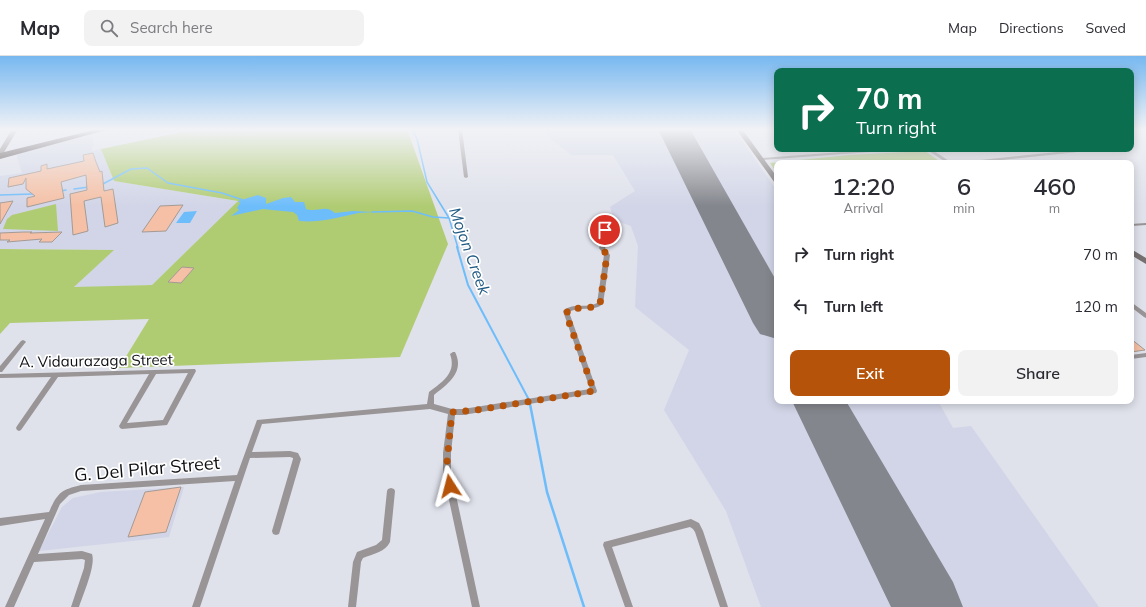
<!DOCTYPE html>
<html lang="en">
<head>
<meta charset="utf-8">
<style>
  :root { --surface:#fff; --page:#f2f2f3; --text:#2b2b33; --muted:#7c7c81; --line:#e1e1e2; --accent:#b45309 }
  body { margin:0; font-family:Mulish,sans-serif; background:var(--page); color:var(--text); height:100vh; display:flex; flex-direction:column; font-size:15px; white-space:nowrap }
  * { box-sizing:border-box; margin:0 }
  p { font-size:13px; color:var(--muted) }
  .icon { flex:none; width:22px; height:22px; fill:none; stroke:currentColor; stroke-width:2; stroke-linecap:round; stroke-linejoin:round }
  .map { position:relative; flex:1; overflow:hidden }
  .details { position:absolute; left:774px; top:104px; width:360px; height:244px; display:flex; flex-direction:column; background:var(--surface); border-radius:8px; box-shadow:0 2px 10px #0003 }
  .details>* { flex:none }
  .guide { position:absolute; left:774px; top:12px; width:360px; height:84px; border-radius:8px; box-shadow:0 2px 10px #0003; background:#0b6e4f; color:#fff; overflow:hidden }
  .pin { position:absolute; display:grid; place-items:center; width:34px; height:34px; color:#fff; margin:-17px; border:2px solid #fff; border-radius:50%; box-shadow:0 1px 4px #0007 }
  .me { position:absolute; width:44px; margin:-22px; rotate:351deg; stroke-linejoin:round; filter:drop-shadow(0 0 3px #0008) }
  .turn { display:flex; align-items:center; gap:14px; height:84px; padding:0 16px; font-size:18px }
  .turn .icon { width:52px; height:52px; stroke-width:2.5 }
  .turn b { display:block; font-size:28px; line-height:34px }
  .eta { display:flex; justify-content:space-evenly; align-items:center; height:68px; text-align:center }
  .eta b { font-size:24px; font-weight:600; line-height:28px }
  .primary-button { display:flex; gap:8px; margin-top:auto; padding:8px 16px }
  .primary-button a { flex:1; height:46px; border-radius:8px; background:var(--accent); color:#fff; font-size:16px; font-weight:600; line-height:46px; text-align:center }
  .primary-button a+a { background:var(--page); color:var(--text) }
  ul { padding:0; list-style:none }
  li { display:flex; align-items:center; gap:12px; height:52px; padding:0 16px }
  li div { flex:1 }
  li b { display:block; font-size:15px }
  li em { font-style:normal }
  header { display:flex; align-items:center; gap:24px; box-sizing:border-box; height:56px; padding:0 20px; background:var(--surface); border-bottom:1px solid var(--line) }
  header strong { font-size:19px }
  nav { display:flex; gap:22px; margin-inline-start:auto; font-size:14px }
  .search { width:280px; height:36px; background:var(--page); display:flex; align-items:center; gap:10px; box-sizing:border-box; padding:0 14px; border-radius:8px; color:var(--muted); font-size:15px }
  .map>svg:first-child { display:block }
  .built { fill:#d1d5e7 }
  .green { fill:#b0cc73 }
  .water { fill:#6ebdfb }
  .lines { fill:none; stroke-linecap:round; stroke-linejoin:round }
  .stream-far2 { stroke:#6ebdfb; stroke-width:1.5 }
  .stream-far1 { stroke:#6ebdfb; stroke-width:2 }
  .stream { stroke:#6ebdfb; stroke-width:2.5 }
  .runway { fill:#84868d; fill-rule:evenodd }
  .building { fill:#f5c0a5; stroke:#a49a95 }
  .street { fill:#999495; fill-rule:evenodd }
  .secondary { fill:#766f70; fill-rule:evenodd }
  .highway { fill:#493e40; fill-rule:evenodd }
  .route { stroke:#b45309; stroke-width:7; stroke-dasharray:0 12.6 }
  .labels { text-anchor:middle; stroke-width:3.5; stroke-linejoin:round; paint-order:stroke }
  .street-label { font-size:15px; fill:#0f1013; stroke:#fff }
  .water-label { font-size:16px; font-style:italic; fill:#205982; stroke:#fff }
  .near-street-label { font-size:18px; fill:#0f1013; stroke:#fff }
</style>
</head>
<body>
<header>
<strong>Map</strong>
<div class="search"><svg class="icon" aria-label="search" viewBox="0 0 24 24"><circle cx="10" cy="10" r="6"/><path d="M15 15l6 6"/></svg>Search here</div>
<nav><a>Map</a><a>Directions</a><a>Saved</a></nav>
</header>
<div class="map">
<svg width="1146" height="551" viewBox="0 0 1146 551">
  <rect width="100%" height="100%" fill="#dfe1eb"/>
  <!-- built -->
  <path class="built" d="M544 73H734L777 135V345H938L953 372 971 370 1099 551H761L726 455 664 354 689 294 635 251 638 190 631 170 614 164 610 151 635 135 613 99H572L548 81Z
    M92 79 94 90 92 91V95L101 93 114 125 238 145 152 229 73 232 113 194 0 193V120L22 117 17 101 18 97Z
    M184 431 169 481 39 495 62 451 73 442 101 436Z"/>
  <!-- green -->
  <path class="green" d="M196 73H407L448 188 400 301 119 312 149 263 10 267 0 278V193L114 194 74 231 152 229 238 145 114 125 101 93Z
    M925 95 942 107H777V117L770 107 849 99Z
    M56 148 58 175 3 173 7 163 12 159Z"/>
  <!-- water -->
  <path class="water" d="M258 139 266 142V148L283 142 291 141 295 146H304L306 153C317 157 325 148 335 157L353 155 373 156C367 157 360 156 354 158 337 162 317 167 299 165L297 159 293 156 272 154 263 153 231 160 239 154 237 152 240 147 238 145Z
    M197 155 190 167H176L184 156Z"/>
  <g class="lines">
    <!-- stream-far2 -->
    <path class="stream-far2" d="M412 73 417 83 427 126 449 162 458 192
      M101 129 131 113 147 112 168 127 222 137 243 144
      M74 133 89 131
      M61 135 66 134
      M0 139 33 138
      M372 156 412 155 433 161 449 162"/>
    <!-- stream-far1 -->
    <path class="stream-far1" d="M457 191 468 229 528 342"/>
    <!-- stream -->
    <path class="stream" d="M530 348 547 436 584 551"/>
    <!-- runway -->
    <path class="runway" d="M658 73H690L777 226V283L760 278 753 267Z
      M792 345H846L953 526 963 551H891Z"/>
  </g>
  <!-- building -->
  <path class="building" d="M93 97 96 106 100 116 102 115 104 135 113 133 118 167 105 171 101 141 84 145 88 175 73 179 70 138 87 134 86 119 61 126 64 142 27 151V142L35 140 26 133V122L23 128 8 131 9 122 41 115V110L47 108V113L84 105 83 99Z
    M13 145 0 168V147Z
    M183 149 166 175 142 176 160 150Z
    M24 176H32L30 177 62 176 52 186H39L42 183 7 186 10 184H0V177Z
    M182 211 194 212 181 227 168 226Z
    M1131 283 1145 294 1131 296Z
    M181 431 166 476 128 481 145 436Z"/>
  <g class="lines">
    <!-- street -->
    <path class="street" d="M458 73H462L468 121 466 122 464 121Z
      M881 93H900L898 94 761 104 759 103 761 102Z
      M926 93H931L952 107H947Z
      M1085 93H1099L1097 94 974 107H960L962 106Z
      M1146 167V169L1131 170V168Z
      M613 171 615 172V173L603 177V178L606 190 605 192 610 199 603 248C593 256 580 250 569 256L597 335 596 337 463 359H455L451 397V416L480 551H472L443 416V397L448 358 430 353 262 368 252 396 290 395 298 397 301 403 280 475 279 478 276 479 273 478 272 475 293 403V402L290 401 250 402 200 551H192L235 425 81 435 69 439 60 448 38 498 82 495 92 498C96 509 83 539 79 551H71L84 512 85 504 82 503 34 506 14 551H5L45 463 0 470V462L49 456C58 436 61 434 81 429L237 419 257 364 427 348 429 336C442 326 457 317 450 298L453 296H455C465 316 448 328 434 339V348L452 353H463L590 333 563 255C573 246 586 253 597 247L604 199 599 192 600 190 597 178 599 175Z
      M1131 246 1146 257V262L1144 261 1131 251Z
      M23 284 25 285 26 286 25 287 2 316H0V310L21 285Z
      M1146 297V301L1131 303V299Z
      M193 313H195L196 315 167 369 122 373 120 372 119 370 149 318 58 321 21 374 19 375 17 374 16 372 17 370 51 321 0 322V318ZM188 317 163 364 127 367 156 318Z
      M391 432 394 433 395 435 390 486C385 496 373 498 363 502L361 506 356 551H348L353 506 357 496 376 489 382 484 387 435 388 433Z
      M691 463 699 467 703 475 728 551H720L695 476 693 473 690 471 612 491 633 551H625L603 489 604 486Z"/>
    <!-- secondary -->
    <path class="secondary" d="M12 73H18L3 98 0 100V93Z
      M736 73H742L777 121V128L775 127Z
      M1131 193 1146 202V208L1131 199Z"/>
    <!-- highway -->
    <path class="highway" d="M98 73H110L0 103V97Z"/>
  </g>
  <!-- sky -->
  <linearGradient id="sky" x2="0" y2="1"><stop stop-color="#77b8f0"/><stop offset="0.49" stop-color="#f1f2f6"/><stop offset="1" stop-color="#f1f2f6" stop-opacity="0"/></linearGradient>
  <rect width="1146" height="150" fill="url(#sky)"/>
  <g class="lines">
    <!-- route -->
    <path class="route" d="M450 430 447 406 452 356 477 354 594 335 566 258 569 253 594 251 600 248 607 199 602 192 603 190 600 178 605 174"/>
  </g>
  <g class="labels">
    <!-- street labels -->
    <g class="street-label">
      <text transform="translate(96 305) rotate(-1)" y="5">A. Vidaurazaga Street</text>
    </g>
    <!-- water labels -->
    <g class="water-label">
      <text transform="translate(470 195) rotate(70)" y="6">Mojon Creek</text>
    </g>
    <!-- near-street labels -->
    <g class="near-street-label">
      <text transform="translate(147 413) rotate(-5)" y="6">G. Del Pilar Street</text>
    </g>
  </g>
</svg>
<div class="pin" style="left:605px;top:174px;background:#d93025"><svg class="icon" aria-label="arrive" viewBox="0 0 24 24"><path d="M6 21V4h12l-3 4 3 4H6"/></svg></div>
<svg class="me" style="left:450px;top:430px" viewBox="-20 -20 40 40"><path d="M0-17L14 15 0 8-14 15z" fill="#b45309" stroke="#fff" stroke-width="4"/></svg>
<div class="guide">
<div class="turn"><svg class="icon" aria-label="right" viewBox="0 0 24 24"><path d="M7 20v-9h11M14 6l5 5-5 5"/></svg><div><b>70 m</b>Turn right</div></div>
</div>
<section class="details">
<div class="eta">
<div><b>12:20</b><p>Arrival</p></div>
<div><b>6</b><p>min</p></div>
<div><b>460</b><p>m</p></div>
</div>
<ul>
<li><svg class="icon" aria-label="right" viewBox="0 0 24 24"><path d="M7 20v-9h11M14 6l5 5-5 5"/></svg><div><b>Turn right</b></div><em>70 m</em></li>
<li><svg class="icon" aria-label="left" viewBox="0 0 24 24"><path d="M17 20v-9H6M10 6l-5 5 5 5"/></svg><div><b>Turn left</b></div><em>120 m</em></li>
</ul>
<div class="primary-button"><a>Exit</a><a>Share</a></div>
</section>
</div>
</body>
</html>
